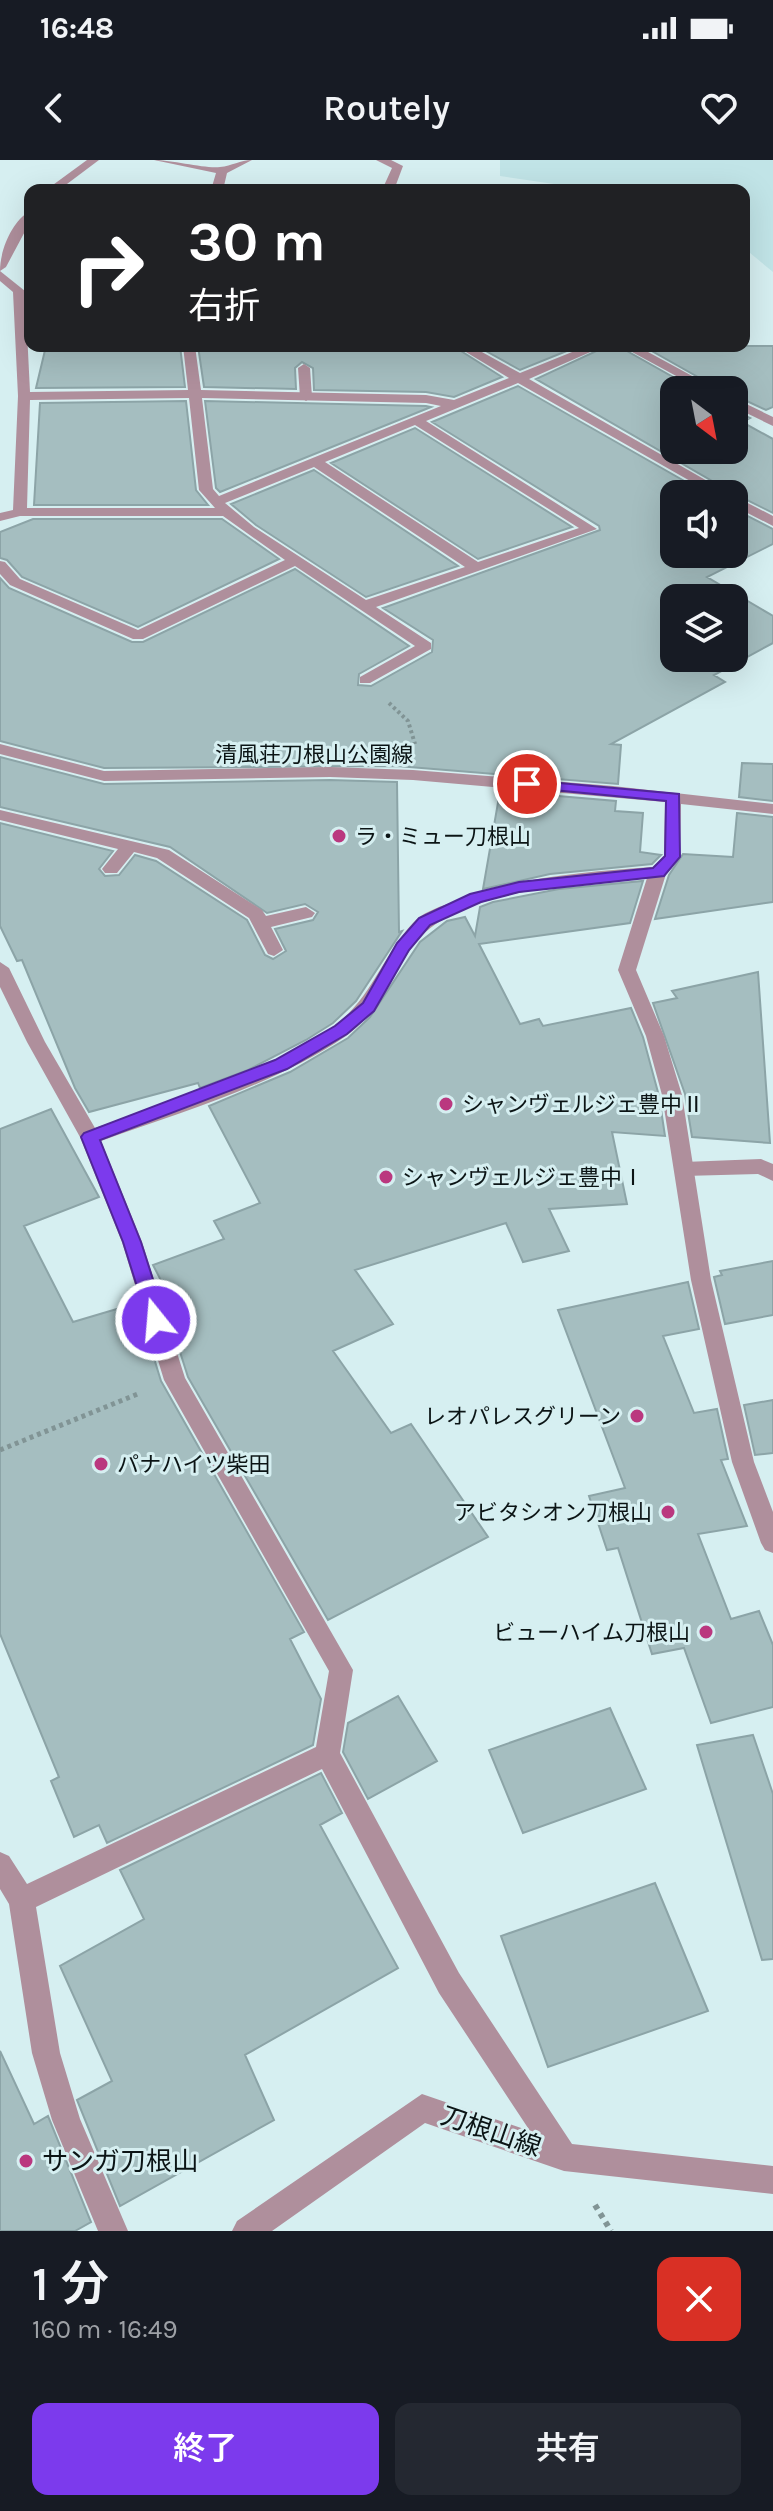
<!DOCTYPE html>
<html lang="ja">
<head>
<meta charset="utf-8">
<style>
  :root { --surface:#171b24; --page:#242831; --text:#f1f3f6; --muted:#9ea1a6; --accent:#7c3aed }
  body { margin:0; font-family:Karla,"Noto Sans JP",sans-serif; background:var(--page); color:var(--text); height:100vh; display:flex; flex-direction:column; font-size:30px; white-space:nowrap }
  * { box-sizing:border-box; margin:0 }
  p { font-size:26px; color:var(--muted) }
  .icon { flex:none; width:44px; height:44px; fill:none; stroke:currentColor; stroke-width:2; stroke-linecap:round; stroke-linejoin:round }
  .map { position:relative; height:2071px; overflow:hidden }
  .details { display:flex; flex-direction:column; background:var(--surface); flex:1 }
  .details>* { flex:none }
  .banner { position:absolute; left:24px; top:24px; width:726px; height:168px; border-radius:16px; box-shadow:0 8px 32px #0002; background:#202124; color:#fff; overflow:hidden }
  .needle { width:52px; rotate:148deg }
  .tools { position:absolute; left:660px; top:216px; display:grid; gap:16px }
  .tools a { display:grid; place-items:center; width:88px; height:88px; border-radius:16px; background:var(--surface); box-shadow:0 8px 32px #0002; font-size:40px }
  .pin { position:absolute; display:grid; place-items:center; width:68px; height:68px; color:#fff; margin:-34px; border:4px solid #fff; border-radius:50%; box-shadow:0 2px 8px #0007 }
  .me { position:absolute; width:88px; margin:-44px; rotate:343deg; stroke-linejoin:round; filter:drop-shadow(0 0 6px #0008) }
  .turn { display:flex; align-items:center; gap:28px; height:168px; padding:0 32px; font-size:36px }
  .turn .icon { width:104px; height:104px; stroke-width:2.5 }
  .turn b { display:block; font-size:56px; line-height:68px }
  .round { display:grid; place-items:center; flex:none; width:84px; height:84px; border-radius:16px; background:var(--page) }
  .headline { display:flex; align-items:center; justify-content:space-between; height:136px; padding:0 32px }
  h1 { font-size:48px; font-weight:600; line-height:60px }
  .action { display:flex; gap:16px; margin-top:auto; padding:16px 32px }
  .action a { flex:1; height:92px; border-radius:16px; background:var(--accent); color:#fff; font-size:32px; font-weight:600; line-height:92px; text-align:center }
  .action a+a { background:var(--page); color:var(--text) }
  .status { display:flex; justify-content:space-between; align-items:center; height:56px; padding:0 40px; background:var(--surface); direction:ltr }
  .status svg { height:22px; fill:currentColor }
  header { display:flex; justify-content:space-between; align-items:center; height:104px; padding:0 32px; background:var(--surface); font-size:36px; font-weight:600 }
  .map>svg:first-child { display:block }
  .built { fill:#c1e4e7 }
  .building { fill:#a5bec0; stroke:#8ca4a7; stroke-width:2; fill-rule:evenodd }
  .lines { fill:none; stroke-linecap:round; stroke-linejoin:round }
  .path-far2 { stroke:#819495; stroke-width:4; stroke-dasharray:3 3; stroke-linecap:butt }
  .path-far1 { stroke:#819495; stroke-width:5; stroke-dasharray:4 4; stroke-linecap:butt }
  .path { stroke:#819495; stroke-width:6; stroke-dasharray:5 5; stroke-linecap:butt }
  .service { fill:#af8f9c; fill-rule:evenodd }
  .minor { fill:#af8f9c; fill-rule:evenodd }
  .route { fill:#7c3aed; stroke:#51269a; stroke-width:2 }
  .poi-dot { fill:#ba387f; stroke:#d6eff1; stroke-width:3 }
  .labels { text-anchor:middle; stroke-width:6; stroke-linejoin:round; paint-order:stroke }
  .street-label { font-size:22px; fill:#0b1415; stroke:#d6eff1 }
  .poi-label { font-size:22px; fill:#0b1415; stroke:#d6eff1; text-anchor:start }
  .near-street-label { font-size:26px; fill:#0b1415; stroke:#d6eff1 }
  .near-poi-label { font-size:26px; fill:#0b1415; stroke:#d6eff1; text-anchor:start }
</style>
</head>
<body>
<div class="status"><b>16:48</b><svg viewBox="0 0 49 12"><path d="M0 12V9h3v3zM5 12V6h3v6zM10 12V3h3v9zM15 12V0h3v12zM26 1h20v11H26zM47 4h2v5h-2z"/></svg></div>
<header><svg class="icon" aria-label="back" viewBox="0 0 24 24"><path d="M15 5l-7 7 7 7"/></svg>Routely<svg class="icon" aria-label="heart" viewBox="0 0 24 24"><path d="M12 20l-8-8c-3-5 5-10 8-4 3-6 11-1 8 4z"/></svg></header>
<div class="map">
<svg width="773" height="2071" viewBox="0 0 773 2071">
  <rect width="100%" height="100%" fill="#d6eff1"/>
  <!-- built -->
  <path class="built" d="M500 0H773V112L744 88V30H595L500 16Z"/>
  <!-- building -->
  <path class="building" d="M46 186H180L185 227 36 228Z
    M198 186H453L502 217 454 237 426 232 314 230 313 208 302 202 295 208 296 229 204 227Z
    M477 186H579L520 210Z
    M607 186H618L696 230H674V290H734V250L750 258 742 262 773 279V353L733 333 536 219Z
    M643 186H773V247L766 250 734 235V230H721Z
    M518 226 707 334H674V394H734V349L773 369V384L707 417 773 456V483L714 515 725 522 611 584 621 585 618 624 397 606 104 608 0 581V418L9 428 132 482H143L295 409 409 486 359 514 358 525 371 526 432 492 433 480 383 448 600 370 599 366 432 262ZM674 438H734V498H674Z
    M186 241 196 330 208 345H34L40 243Z
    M205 241 426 246 431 247 220 332 216 328Z
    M415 268 572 367 478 399 331 303Z
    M314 310 458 406 366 437 256 365 231 344Z
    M33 359H222L279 399 138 467 22 417 7 400 0 398V372Z
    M0 597 104 624 330 620 397 622 399 772 402 771 356 841 333 863 306 880 248 910 200 928 198 923 89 952 75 928 22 800 17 801 0 766V663L113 691 99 709 105 716 119 715 135 695 156 701 247 760 265 795 273 799 286 791 275 769 313 760 318 752 305 744 267 753 170 687 0 647Z
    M742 603 773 604V641L739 637Z
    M500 631 616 641 615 651 643 653 640 692 661 695 652 704 550 714 483 729Z
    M737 653 773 657V742L655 759 669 715 683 694 733 697Z
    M643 721 630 763 479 784 520 864 539 859 543 866 631 848 643 877 659 936 665 976 612 972 627 1044 549 1049 569 1091 523 1102 506 1063 355 1110 393 1164 333 1191 391 1273 411 1264 488 1377 328 1460 188 1217 162 1135 168 1134 153 1105 224 1079 214 1061 260 1043 209 946 290 912 348 878 370 857 420 782 447 761 465 757 475 776 480 747 493 742 559 729Z
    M758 812 770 983 692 977 685 934 653 843 677 838 672 831Z
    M51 949 99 1037 24 1066 73 1162 137 1143 161 1221 304 1472 290 1479 321 1539 313 1585 107 1683 99 1665 74 1677 51 1621 59 1617 0 1474V969Z
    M773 1101V1155L725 1164 714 1117 722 1115 720 1111Z
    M688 1122 699 1169 663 1176 694 1253 717 1249 728 1299 721 1300 747 1366 698 1374 731 1459 759 1451 773 1485V1547L711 1563 684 1488 652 1494 618 1388 607 1390 589 1336 625 1328 558 1150Z
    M773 1240V1293L755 1295 744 1245Z
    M398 1536 437 1601 368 1639 343 1592 348 1563Z
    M610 1548 646 1629 523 1673 489 1590Z
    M753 1575 773 1634V1799L762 1800 697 1585Z
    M321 1613 342 1653 320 1665 398 1808 245 1895 274 1960 120 2046 77 1940 112 1921 60 1806 144 1759 120 1710Z
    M655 1723 708 1851 548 1907 501 1776Z
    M0 1891 34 1964 48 1956 91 2062 75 2071H0Z"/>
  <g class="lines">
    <!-- path-far2 -->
    <path class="path-far2" d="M389 543 408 561 415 584"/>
    <!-- path-far1 -->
    <path class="path-far1" d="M0 1290 140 1233"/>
    <!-- path -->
    <path class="path" d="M595 2045 611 2071"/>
    <!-- service -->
    <path class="service" d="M304 204 310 208 312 237 306 241 300 237 298 208Z
      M0 650 169 690 262 750 266 756 306 747 315 753 312 757 271 767 283 790 274 796 268 794 249 758 157 698 134 692 117 713H105L102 709 118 689 0 660Z
      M761 999 773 1004V1021L758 1014 684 1016 677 1014 674 1009 677 1004 684 1002Z"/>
    <!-- minor -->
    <path class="minor" d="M87 0H99L59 30H46Z
      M154 0C173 0 206 9 220 7 232 6 240 0 252 0L227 13 223 30H211L216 13Z
      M376 0H391L403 6 394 30H382L392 8Z
      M30 51V62L6 107 0 111C0 90 12 61 30 51Z
      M0 111 25 131 30 232 188 230 183 186H195L201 230 426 235 454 240 509 218 456 186H471L520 213 587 186H604L529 219 730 334H713L518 223 426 261 597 369 376 447 431 483V489L370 523H360V517L415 486 295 406 143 479H133L10 425 0 414V401L5 402 20 419 138 470 285 400 223 356H20L0 361V353L13 350 18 236 13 132 0 121ZM189 238 199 330 215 348H27L30 240ZM202 238 426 243 441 246 219 336 213 329ZM415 265 579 368 478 402 325 302ZM314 307 465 407 366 440 254 367 225 343Z
      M621 186H637L718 230H702Z
      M734 238 773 257V266L734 247Z
      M734 336 773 356V366L734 346Z
      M0 584 104 611 330 607 413 610 613 626 773 644V654L681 644 680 697 666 714 636 810 664 876 682 935 711 1120 754 1302 773 1352V1393L765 1390 761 1383 732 1302 691 1120 662 935 646 876 618 810 647 718C585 723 460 729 418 780 392 811 380 852 346 876 272 926 184 951 101 981L142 1082 185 1218 353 1510 340 1593 459 1813 572 1984 773 2006V2034L564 2011 425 1963 272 2071H232L237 2061 422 1934 530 1971 439 1833 322 1609 36 1747 60 1893 80 1959 128 2071H98L52 1960 32 1893 9 1744 0 1729V1692L9 1696 27 1724 316 1587 329 1511 164 1220 122 1082 80 977 27 882 0 827V802L9 808 45 882 95 968C176 939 265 916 335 865 371 839 383 795 413 763 422 753 436 748 450 743 515 717 584 712 653 707L664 696 665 642 413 620 330 617 104 621 0 594Z"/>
  </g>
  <!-- route -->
  <path class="route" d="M527 620 679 634 680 697 664 716 519 732 481 742 430 765 409 790 374 851 347 874 287 909 100 980 141 1082 166 1160 163 1165H149L123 1082 81 977 84 973 275 900 335 866 363 843 397 783 419 758 470 734 519 722 653 708 665 696 666 641 522 627V621Z"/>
  <!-- markers -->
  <g class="poi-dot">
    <circle cx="339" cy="676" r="8"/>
    <circle cx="446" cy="944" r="8"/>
    <circle cx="386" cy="1017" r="8"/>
    <circle cx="637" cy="1256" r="8"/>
    <circle cx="101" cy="1304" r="8"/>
    <circle cx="668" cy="1352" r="8"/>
    <circle cx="706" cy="1472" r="8"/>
    <circle cx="26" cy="2001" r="8"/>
  </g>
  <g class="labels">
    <!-- street labels -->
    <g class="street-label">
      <text x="314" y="602">清風荘刀根山公園線</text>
    </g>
    <!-- poi labels -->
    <g class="poi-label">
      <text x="355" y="684">ラ・ミュー刀根山</text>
      <text x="462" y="952">シャンヴェルジェ豊中Ⅱ</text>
      <text x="402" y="1025">シャンヴェルジェ豊中Ⅰ</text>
      <text x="621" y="1264" text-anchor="end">レオパレスグリーン</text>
      <text x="117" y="1312">パナハイツ柴田</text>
      <text x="652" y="1360" text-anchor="end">アビタシオン刀根山</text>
      <text x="690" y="1480" text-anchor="end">ビューハイム刀根山</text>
    </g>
    <!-- near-street labels -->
    <g class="near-street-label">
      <text transform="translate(491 1971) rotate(19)" y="9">刀根山線</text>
    </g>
    <!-- near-poi labels -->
    <g class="near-poi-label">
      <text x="42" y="2010">サンガ刀根山</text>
    </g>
  </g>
</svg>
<div class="tools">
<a><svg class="needle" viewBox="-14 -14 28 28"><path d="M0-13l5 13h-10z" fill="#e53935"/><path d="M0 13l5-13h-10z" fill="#9ea1a6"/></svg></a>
<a><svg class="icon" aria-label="sound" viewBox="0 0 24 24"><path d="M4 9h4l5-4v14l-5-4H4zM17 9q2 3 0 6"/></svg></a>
<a><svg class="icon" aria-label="layers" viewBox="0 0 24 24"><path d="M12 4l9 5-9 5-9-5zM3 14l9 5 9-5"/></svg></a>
</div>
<div class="pin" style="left:527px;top:624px;background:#d93025"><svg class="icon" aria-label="arrive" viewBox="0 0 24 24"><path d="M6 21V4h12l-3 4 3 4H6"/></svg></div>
<svg class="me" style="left:156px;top:1160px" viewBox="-20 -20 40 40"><circle r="17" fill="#7c3aed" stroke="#fff" stroke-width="3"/><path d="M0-11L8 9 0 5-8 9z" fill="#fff"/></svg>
<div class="banner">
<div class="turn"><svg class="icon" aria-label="right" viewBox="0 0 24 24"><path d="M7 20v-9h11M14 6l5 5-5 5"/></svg><div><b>30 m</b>右折</div></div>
</div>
</div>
<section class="details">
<div class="headline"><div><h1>1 分</h1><p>160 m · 16:49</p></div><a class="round" style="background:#d93025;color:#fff"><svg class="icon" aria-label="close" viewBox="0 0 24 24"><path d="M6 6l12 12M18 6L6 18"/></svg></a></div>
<div class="action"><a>終了</a><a>共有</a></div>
</section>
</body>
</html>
